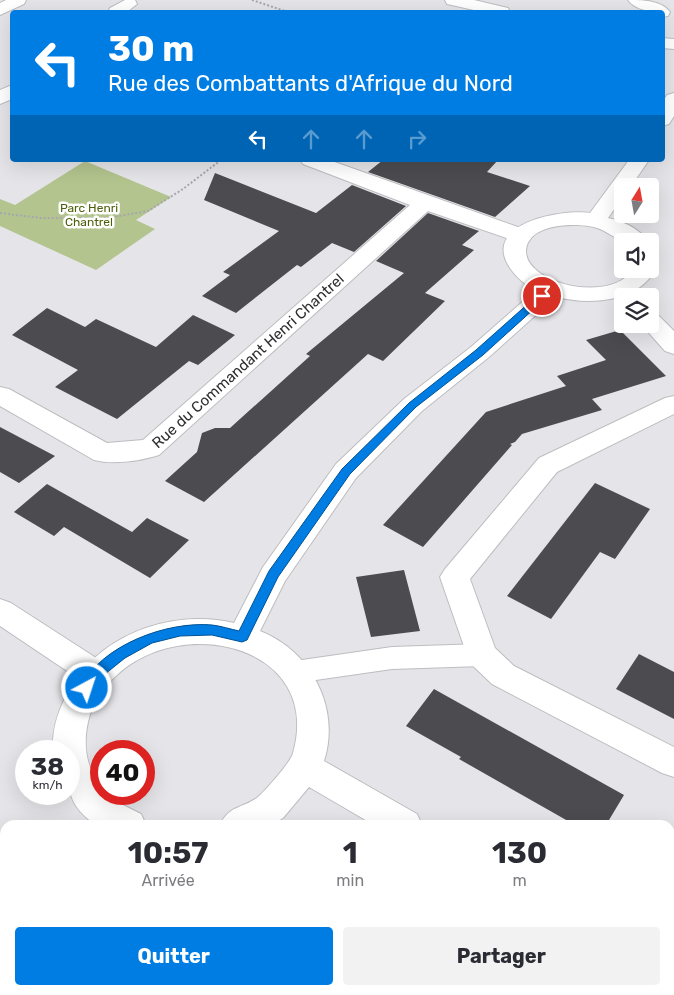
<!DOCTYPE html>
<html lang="fr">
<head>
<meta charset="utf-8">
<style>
  :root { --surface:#fff; --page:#f2f2f3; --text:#2b2b33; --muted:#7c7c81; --accent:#007de3 }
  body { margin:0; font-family:Rubik,sans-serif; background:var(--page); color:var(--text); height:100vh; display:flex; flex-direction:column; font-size:19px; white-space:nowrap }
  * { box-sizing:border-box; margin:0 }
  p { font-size:16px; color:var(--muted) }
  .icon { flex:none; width:28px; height:28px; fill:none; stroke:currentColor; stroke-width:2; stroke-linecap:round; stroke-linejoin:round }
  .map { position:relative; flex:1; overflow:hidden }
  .details { position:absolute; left:0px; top:820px; width:675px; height:175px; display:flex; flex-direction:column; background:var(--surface); border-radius:15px 15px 0 0; box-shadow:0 5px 20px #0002 }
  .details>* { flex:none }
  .banner { position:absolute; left:10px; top:10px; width:655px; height:152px; border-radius:5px; box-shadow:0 5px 20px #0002; background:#007de3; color:#fff; overflow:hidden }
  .needle { width:32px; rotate:11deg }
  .controls { position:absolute; left:614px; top:178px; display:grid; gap:10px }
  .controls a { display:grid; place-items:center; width:45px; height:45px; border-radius:5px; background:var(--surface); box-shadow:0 5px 20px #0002; font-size:25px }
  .speed { position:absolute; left:15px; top:740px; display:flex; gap:10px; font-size:25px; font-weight:700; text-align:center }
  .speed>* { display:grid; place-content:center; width:65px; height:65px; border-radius:50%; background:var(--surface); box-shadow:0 5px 20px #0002; line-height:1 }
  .speed small { font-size:12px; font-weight:400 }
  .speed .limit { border:8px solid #d22; background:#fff; color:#111 }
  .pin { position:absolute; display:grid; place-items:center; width:42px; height:42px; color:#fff; margin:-21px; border:2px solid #fff; border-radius:50%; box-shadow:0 1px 5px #0007 }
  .me { position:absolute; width:55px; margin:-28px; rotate:40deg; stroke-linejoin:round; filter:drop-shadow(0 0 4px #0008) }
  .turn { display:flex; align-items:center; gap:18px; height:105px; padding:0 15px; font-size:22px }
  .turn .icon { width:65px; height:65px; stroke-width:2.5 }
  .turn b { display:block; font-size:35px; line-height:42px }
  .lanes { display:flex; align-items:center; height:48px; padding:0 15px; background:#0003; justify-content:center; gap:25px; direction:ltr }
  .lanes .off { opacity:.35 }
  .eta { display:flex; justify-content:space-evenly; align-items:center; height:85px; text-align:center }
  .eta b { font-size:30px; font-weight:700; line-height:35px }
  .cta { display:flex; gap:10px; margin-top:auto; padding:10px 15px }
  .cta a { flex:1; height:58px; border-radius:5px; background:var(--accent); color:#fff; font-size:20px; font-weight:700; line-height:58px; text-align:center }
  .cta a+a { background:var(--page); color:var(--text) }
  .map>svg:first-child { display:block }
  .green { fill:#b3c48e }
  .building { fill:#4c4b4f }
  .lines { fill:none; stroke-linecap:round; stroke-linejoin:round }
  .pedestrian-casing { stroke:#bdbdc1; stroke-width:2 }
  .minor-casing { stroke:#bdbdc1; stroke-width:2 }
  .tertiary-casing { stroke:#bdbdc1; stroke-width:2 }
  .path { stroke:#a7a7ab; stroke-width:2; stroke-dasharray:2 2; stroke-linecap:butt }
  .pedestrian { fill:#fff; fill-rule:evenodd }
  .minor { fill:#fff; fill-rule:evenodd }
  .tertiary { fill:#fff; fill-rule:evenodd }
  .route { fill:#007de3; stroke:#005194 }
  .labels { text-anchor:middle; stroke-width:5; stroke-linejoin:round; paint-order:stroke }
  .far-park-label { font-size:12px; fill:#4d5f0a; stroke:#fff }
  .street-label { font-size:15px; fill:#2f2f31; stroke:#fff }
</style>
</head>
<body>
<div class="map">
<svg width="674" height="995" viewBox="0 0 674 995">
  <rect width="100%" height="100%" fill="#e5e5e9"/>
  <!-- green -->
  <path class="green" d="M85 161 171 197 136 220 155 229 96 270 0 226V199L15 205Z"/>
  <!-- building -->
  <path class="building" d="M383 160H498L487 172 530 186 495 217 368 172Z
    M215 173 316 213 352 185 406 206 354 252 332 243 301 267 297 265 236 313 202 296 230 275 223 272 279 231 204 200Z
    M428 213 479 231 462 245 474 250 425 293 445 301 383 361 368 354 204 502 165 481 197 452 202 433 215 428H230L310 356 306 354 404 273 376 261Z
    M47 308 85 327 96 319 156 347 193 315 235 335 198 365 189 361 117 419 55 387 78 370 12 335Z
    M620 330 666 376 592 399 602 410 522 434 515 442 510 444 512 445 423 547 383 525 486 412 566 386 557 376 606 360 586 340Z
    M0 427 55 456 19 483 0 472Z
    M595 483 650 509 615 559 600 552 551 619 507 596Z
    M47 484 132 532 147 518 189 540 150 578 64 527 54 536 14 512Z
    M404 570 420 631 371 637 356 577Z
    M639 654 674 672V719L616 689Z
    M434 689 624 795 606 825H575L459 759 461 757 406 726Z"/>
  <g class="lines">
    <!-- pedestrian casing -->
    <g class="pedestrian-casing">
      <path id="pedestrian" d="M482 644 491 647 495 655 491 663 482 666 392 669 295 683 285 680 281 672 285 664 295 661 392 647Z"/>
    </g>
    <!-- minor casing -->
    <g class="minor-casing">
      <path id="minor" d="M6 0H26L24 4 0 15V3Z
        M125 0H135L137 4 127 12H108L110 8Z
        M445 0H474L508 8 510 12H483L447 4Z
        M628 0C642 0 661 0 670 12L668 16 662 17V12C651 12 635 10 628 0Z
        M662 38 674 39V49L662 48Z
        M12 85V99L0 104V90Z
        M300 160H329L529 231 532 236 529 241 521 243 428 211 159 455C140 461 113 465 94 460L0 406V387L9 389 107 443 143 440 410 205 303 164Z
        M650 313 658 315 674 331V354L665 351 641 324H650Z
        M674 396V414L557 472 470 579 495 648 514 666 674 747V777L662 773 492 684 471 664 467 655 440 577 445 569 539 458 665 398Z
        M0 599 11 603 107 665 112 674 107 683 96 687 85 683 0 626Z
        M5 908V948L0 950V910Z"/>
    </g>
    <!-- tertiary casing -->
    <g class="tertiary-casing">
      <path id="tertiary" d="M674 93V116L669 124 662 126V103L667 95Z
        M629 160H649L631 186H622V198L608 218C622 221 639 228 647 241 640 241 630 243 624 241 615 239 607 231 597 228 577 222 527 223 526 251 526 261 533 268 540 273 563 290 615 296 634 269H650V263L656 269C637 303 590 305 556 297L489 357 422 411 356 478 285 581 260 631C311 651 341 708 324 761L417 814 422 825H374L309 787 283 818 271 825H220C229 805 242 809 258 797 265 791 291 762 293 753 323 647 184 613 117 675 103 687 92 703 88 722 84 739 85 758 93 774 97 781 101 785 101 794H108L123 805 141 814 146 825H96C64 803 69 786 69 751H53C52 732 56 717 64 700 92 637 169 608 234 623L263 567 336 464 404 399 471 347 536 290C525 285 516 277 510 268 480 223 562 209 590 213Z
        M670 958 674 960V995H665L656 990H670Z"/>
    </g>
    <!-- path -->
    <path class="path" d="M252 0 285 11 283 12
      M0 213 41 218H108L148 211 183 189 221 160"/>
    <!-- pedestrian -->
    <use href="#pedestrian" class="pedestrian"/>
    <!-- minor -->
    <use href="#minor" class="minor"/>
    <!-- tertiary -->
    <use href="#tertiary" class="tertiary"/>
  </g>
  <!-- route -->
  <path class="route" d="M542 293 546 294V298L483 355 416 407 350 474 278 577 247 640 242 642 212 635 180 636 152 643 125 658 100 678 91 692 87 693 82 692 80 688C101 645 167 621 212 625 221 626 230 629 239 631L269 571 342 469 409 403 476 350 539 294Z"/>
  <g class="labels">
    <!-- far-park labels -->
    <g class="far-park-label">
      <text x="89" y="212">Parc Henri<tspan x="89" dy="14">Chantrel</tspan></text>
    </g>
    <!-- street labels -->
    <g class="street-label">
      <text transform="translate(248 361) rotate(-42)" y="5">Rue du Commandant Henri Chantrel</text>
    </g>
  </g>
</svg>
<div class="controls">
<a><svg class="needle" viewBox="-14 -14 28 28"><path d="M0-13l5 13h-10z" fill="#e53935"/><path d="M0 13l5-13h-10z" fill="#7c7c81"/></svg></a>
<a><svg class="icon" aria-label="sound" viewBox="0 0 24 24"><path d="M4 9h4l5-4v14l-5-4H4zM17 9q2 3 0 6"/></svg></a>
<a><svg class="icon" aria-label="layers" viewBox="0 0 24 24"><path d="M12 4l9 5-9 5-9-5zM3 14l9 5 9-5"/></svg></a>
</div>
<div class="speed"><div>38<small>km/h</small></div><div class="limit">40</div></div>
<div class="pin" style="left:542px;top:296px;background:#d93025"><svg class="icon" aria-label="arrive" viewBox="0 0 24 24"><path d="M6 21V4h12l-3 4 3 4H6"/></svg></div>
<svg class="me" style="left:87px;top:688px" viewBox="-20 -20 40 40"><circle r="17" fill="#007de3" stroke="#fff" stroke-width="3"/><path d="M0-11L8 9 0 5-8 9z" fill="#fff"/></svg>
<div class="banner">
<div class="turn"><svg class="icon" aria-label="left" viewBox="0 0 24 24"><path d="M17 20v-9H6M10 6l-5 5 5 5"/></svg><div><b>30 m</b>Rue des Combattants d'Afrique du Nord</div></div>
<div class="lanes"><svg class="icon" aria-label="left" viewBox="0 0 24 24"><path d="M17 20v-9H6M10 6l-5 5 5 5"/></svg><svg class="icon off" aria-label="ahead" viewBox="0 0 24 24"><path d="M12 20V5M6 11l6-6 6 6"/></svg><svg class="icon off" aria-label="ahead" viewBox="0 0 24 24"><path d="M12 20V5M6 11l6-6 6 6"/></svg><svg class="icon off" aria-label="right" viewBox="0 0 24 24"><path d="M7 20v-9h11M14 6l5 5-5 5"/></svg></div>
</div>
<section class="details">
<div class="eta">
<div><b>10:57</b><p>Arrivée</p></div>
<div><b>1</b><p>min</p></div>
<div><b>130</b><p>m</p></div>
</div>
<div class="cta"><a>Quitter</a><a>Partager</a></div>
</section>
</div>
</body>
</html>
